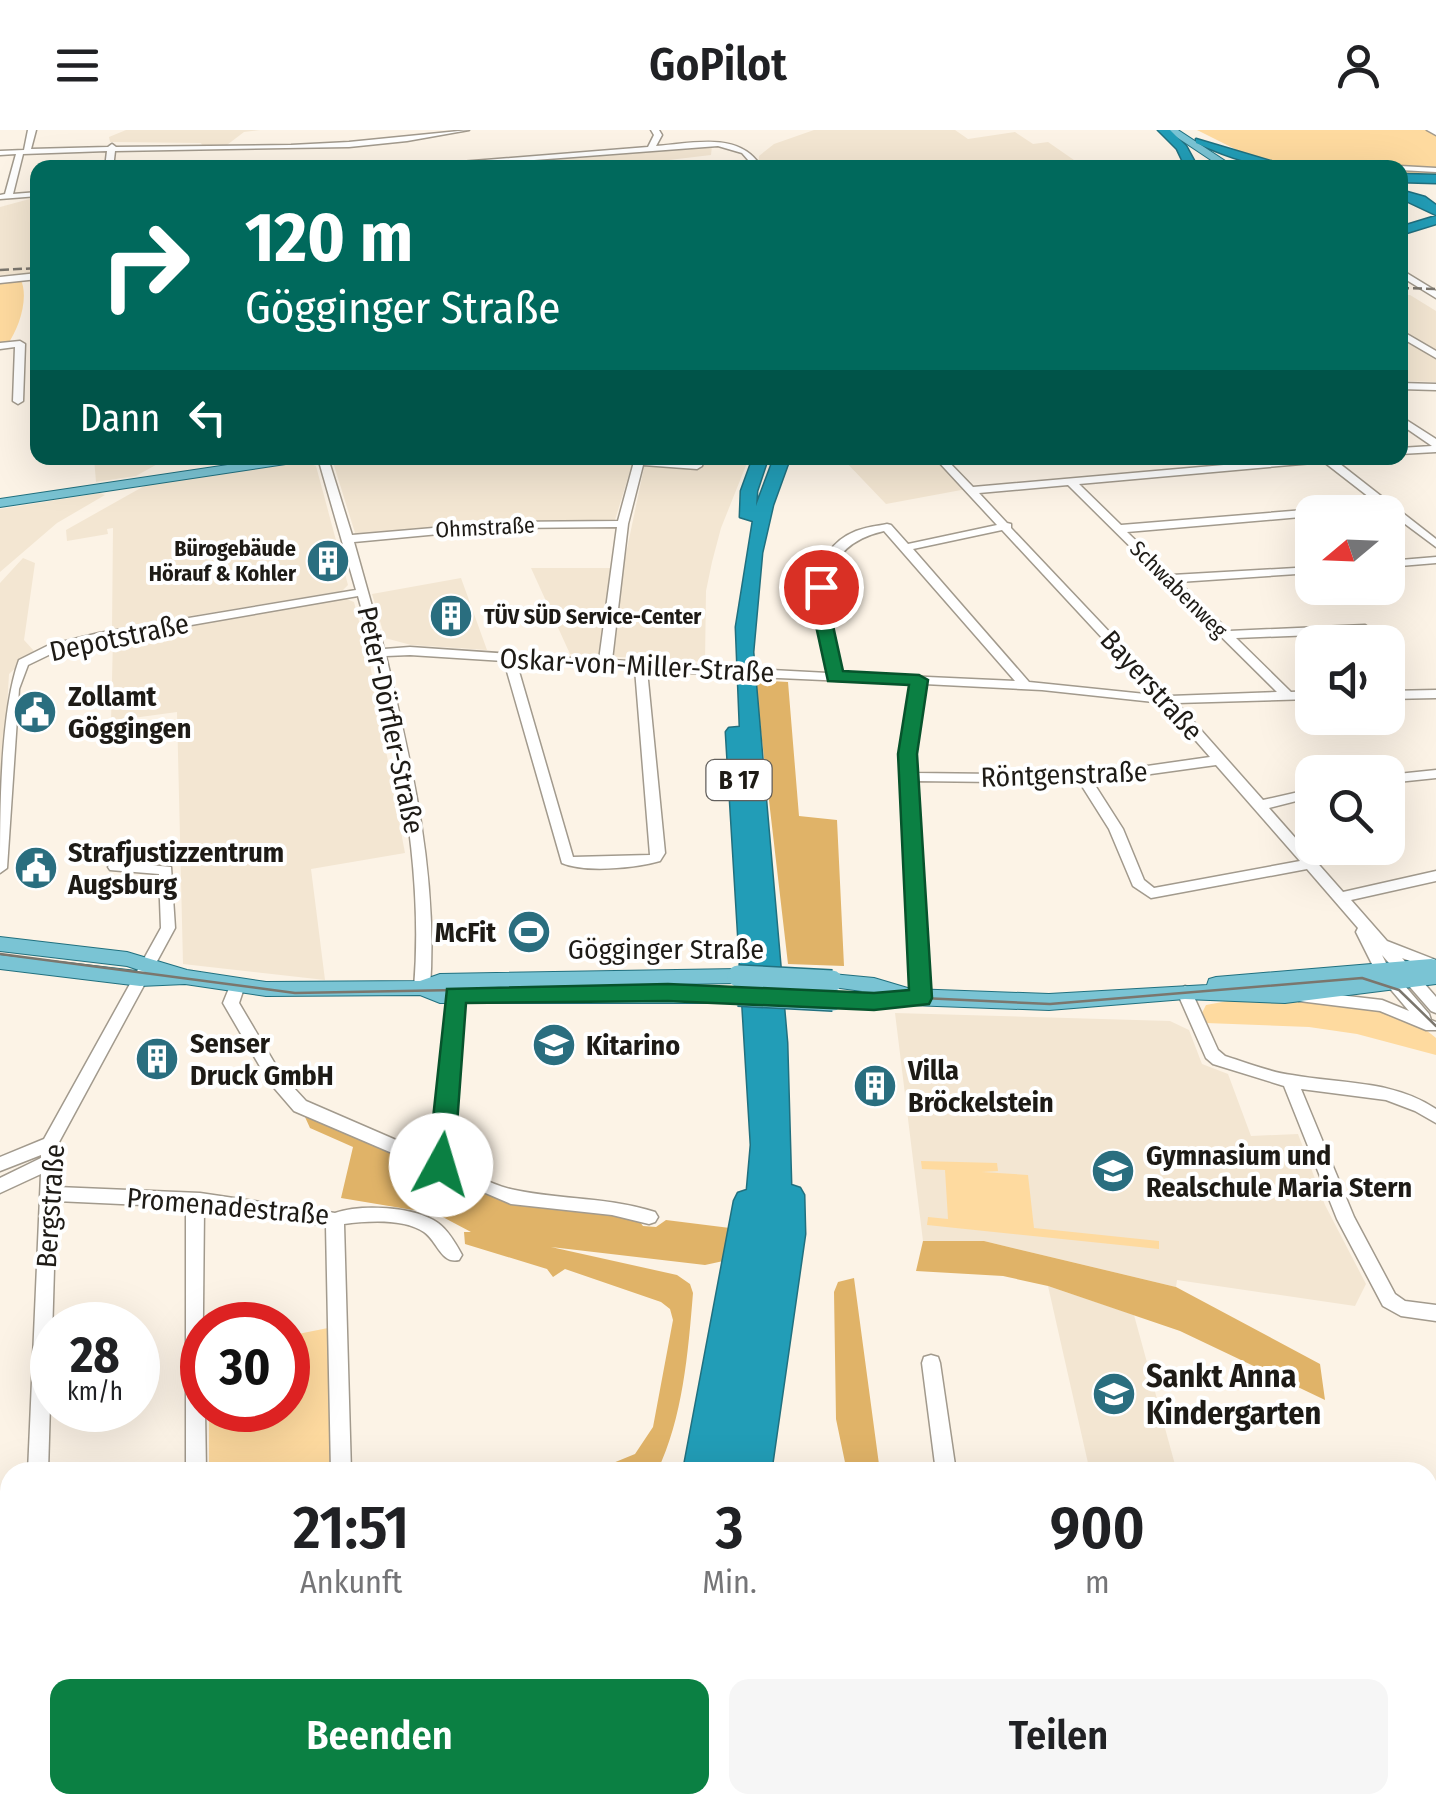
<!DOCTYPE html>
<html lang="de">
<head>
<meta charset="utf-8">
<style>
  :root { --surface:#fff; --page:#f6f6f6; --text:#202124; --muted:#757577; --accent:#0b8043 }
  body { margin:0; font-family:"Fira Sans Condensed",sans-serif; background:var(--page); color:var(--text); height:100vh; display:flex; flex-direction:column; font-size:38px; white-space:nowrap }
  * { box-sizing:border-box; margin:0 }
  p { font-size:32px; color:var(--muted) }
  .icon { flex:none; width:55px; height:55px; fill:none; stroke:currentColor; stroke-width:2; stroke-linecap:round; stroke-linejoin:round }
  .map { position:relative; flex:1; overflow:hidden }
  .drawer { position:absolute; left:0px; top:1332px; width:1438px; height:352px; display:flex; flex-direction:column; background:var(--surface); border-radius:30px 30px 0 0; box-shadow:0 10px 40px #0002 }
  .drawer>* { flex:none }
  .guide { position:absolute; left:30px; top:30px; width:1378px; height:305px; border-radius:20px; box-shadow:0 10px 40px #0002; background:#00695c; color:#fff; overflow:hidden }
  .needle { width:65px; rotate:251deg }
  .fabs { position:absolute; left:1295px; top:365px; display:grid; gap:20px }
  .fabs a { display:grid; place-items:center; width:110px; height:110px; border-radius:20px; background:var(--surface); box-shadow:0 10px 40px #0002; font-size:50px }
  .speed { position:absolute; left:30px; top:1172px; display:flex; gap:20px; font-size:50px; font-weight:700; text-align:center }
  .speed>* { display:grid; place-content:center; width:130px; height:130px; border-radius:50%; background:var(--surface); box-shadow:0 10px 40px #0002; line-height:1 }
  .speed small { font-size:25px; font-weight:400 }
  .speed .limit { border:15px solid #d22; background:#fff; color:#111 }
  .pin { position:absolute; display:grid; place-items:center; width:85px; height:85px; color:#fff; margin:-42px; border:5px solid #fff; border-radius:50%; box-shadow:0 2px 10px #0007 }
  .me { position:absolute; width:110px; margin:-55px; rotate:6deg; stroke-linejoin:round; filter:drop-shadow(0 0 8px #0008) }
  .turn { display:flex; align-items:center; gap:35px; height:210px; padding:0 50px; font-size:45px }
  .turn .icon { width:130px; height:130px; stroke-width:2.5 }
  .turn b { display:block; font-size:70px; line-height:85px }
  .then { display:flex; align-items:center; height:95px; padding:0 50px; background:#0003; gap:20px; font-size:38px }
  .eta { display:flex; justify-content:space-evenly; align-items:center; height:170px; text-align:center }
  .eta b { font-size:60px; font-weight:600; line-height:70px }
  .cta { display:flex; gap:20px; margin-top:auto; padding:20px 50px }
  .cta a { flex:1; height:115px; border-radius:20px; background:var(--accent); color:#fff; font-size:40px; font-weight:600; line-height:115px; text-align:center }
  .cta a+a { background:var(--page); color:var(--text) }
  header { display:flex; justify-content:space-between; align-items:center; height:130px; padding:0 50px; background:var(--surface); font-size:45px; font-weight:600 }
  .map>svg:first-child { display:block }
  .built { fill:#f3e6d2 }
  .green { fill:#feda9f }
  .forest { fill:#e0b368 }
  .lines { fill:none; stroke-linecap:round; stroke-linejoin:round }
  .minor-casing { stroke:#a29a8d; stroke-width:3 }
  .major-casing { stroke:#21707f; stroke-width:2 }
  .highway-casing { stroke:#21707f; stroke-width:3 }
  .minor { fill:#fff; fill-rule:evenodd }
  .major { fill:#7ac4d4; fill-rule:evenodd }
  .highway { fill:#229db7; fill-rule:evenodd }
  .tram { stroke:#7b766d; stroke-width:2.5 }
  .rail { stroke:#7b766d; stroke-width:2.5; stroke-dasharray:9 4; stroke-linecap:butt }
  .minor-bridge-casing { stroke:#a29a8d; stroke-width:15; stroke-linecap:butt }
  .major-bridge-casing { stroke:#21707f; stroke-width:24; stroke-linecap:butt }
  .minor-bridge { stroke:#fff; stroke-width:12 }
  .major-bridge { stroke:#7ac4d4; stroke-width:21 }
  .route { fill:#0b8043; stroke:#07532c; stroke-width:2.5 }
  .labels { text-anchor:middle; stroke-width:8; stroke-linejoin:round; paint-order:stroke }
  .far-street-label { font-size:22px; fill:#1e1b16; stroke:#fff }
  .far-poi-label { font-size:22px; font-weight:bold; fill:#1e1b16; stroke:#fff; text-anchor:end }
  .shield { fill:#fff; stroke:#625f5c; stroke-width:2.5 }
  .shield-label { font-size:25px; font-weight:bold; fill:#1e1b16 }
  .street-label { font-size:28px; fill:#1e1b16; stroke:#fff }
  .poi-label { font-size:28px; font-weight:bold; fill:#1e1b16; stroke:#fff; text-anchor:start }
  .near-poi-label { font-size:32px; font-weight:bold; fill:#1e1b16; stroke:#fff; text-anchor:start }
</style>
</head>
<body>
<header><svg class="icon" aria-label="menu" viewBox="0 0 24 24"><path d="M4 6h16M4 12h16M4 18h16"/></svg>GoPilot<svg class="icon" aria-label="person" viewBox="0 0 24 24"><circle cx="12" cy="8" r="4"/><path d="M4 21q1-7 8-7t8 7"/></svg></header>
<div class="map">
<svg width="1436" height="1684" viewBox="0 0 1436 1684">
  <rect width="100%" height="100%" fill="#fcf3e6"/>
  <!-- built -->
  <path class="built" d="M126 0H260L244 2 223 18 203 17 201 13 110 12 109 7Z
    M814 0H955L968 9 1015 2 1033 14 1048 12 1084 37H758L759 26 774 14Z
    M712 16 711 25 610 37 425 38Z
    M37 67V143L0 145V77Z
    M1400 165H1410L1436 181V252L1400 251Z
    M94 328H168L136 346 96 352Z
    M343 328H634L615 390 479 392 356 406 332 329Z
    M646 328H749L721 398 712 432 706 461 705 532 570 524 531 438H623Z
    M842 328H940L972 358 886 374Z
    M304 332 316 336 348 455 342 461 112 499 113 398 107 399 108 404 67 411 66 400 146 355Z
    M100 363 105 365 57 393 0 442V379Z
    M23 428 35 433 24 510 34 521 9 544 0 696V453Z
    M461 448 487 520 411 515 385 508 372 464Z
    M344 468 354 472 369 529 405 723 311 739 325 850 183 834 177 582 111 591 113 508Z
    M895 883 1170 891 1189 900 1202 934 1228 944 1251 1006 1298 1004 1325 1075 1366 1154 1355 1176 1177 1150 1176 1157 984 1111H923Z
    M1048 1156 1134 1185 1177 1342H1090Z
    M872 1675H1108L1079 1684H872Z"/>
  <!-- green -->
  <path class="green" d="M1197 0H1436V47L1400 46V38L1275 34 1253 28Z
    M20 148C30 166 19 199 7 215L0 216V150Z
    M1233 870C1300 871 1382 862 1436 908V925L1357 904 1309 897 1206 893 1202 883 1206 875Z
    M921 1031 997 1033 998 1041 982 1042 1028 1045 1034 1098 1159 1111V1119L927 1095 928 1087 948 1089 945 1040 922 1039Z
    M328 1198 331 1342H209V1280H288V1206Z
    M1436 1595V1684H1340L1334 1675H1428V1603Z
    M10 1620V1675H636L637 1684H0V1621Z"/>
  <!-- forest -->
  <path class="forest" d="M755 550 788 552 799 686 837 690 844 836 788 834Z
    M300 976 511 1067 637 1088 643 1096 656 1097 666 1090 730 1098 728 1130 705 1135 551 1117 677 1145 690 1154 693 1163C688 1224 683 1287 657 1342H591L635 1324 653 1297 673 1190 670 1179 661 1172 565 1139 553 1147 547 1139 465 1114 464 1102H471L437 1084 341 1068 353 1017 310 998Z
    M923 1111H984L1176 1157 1320 1234 1325 1270 1180 1201 1048 1156 1003 1146 916 1141Z
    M854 1148 880 1342H847L836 1289 834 1162 838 1152Z"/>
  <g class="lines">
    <!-- minor casing -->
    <g class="minor-casing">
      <path id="minor" d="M28 0H36L31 19 108 17 112 14 116 17 291 15 349 12 469 0 407 11 349 17 115 21 113 38H105L107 21 23 24 13 64 38 62V66L0 69V65L5 64 16 24 0 25V21L24 20Z
        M651 0H659L662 5 656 16C688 14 734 2 757 31L755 38H747L749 31 742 23 718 16 427 38H385L648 17 654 5Z
        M1427 0H1436V5Z
        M1371 32 1391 36 1392 38 1368 36Z
        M1400 36 1436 38V42L1400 40V38H1396Z
        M1400 139 1436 161V168L1400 146Z
        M38 143V149L0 153V147Z
        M1400 200 1436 221V228L1400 207Z
        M20 211 25 214 23 271 18 274 13 271 15 217 0 219V213Z
        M1400 253 1436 254V260L1400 259Z
        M1400 286 1436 309V322L1400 324V318L1432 316 1400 294Z
        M318 328H328L352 405 503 392 618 391 635 328 693 333 694 328H704L702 336 697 339 643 335 628 394 612 530 721 537 727 541 721 545 647 540 665 723 660 731C636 738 585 743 562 733L504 531 410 525 386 526C412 635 438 746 430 858L422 864 414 858C425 727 393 592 358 466L99 511 57 521 28 535 19 559 7 738 0 743C0 684 0 582 19 530L49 515 99 503 356 460ZM617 397 599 530 410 517 384 519 354 412 503 398ZM516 531 635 539 650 725 573 727Z
        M935 328H945L973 357 1302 328H1336L1335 330 1436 409V417L1385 379 1312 382V386L1127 402 1172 445 1312 437V443L1179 452 1229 501 1365 495 1371 499 1365 503 1236 508 1291 562 1312 561V569L1177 573 1263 670 1312 659V667L1269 678 1343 762 1436 741V751L1351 770 1387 811 1436 830 1434 840 1402 828 1436 867V883L1431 881 1382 825 1387 835 1429 884 1431 890 1436 892V900H1426L1380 881 1299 871 1296 867 1299 863 1304 861 1382 870 1409 881 1376 842 1356 802 1358 798 1307 739 1151 768 1133 756 1109 699 1080 653 915 651 929 868 926 872H916L913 868 900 624 912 554 755 547 749 543 755 539 828 543C818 497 799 424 856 401 866 397 877 396 887 394L891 395 908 414 997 395ZM1324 332 1378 374 1121 395 1079 354ZM1068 355 1277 562 1170 566 1011 398V394L1007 393 979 363ZM1002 400 1155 565 1029 552 913 419ZM884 401 1015 551 840 543C827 483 807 419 884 401ZM924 554 1042 560 1163 573 1210 627 1084 645 915 643 914 624ZM1216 635 1300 731 1154 758 1144 750 1123 699 1093 652Z
        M1436 427V433L1388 437V431Z
        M1436 560V568L1388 569V561Z
        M1436 640V648L1388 653V645Z
        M115 732 171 737 175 798 58 1014 57 1057 200 1063 335 1083C361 1074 414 1076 438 1093 448 1100 456 1114 462 1125L459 1130C441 1134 438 1112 424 1102 403 1088 367 1091 344 1094L351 1342H331L326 1096 204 1078 202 1280H205L206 1342H186V1077L56 1071 48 1342H28L41 1044 0 1063V1048L41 1028V1025L0 1041V1027L44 1009 161 798 159 744 110 740 108 737 110 734Z
        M237 849 245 855 239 873 281 944 306 971 433 1026 447 865 450 861H460L463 865 450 1033C470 1042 493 1056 515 1060 562 1070 609 1067 655 1082L658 1087 655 1092 649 1094 612 1085 511 1074 294 981 269 952 223 873 232 851Z
        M1185 856 1190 858 1218 920 1225 926C1247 933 1269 942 1292 945 1341 954 1393 950 1436 979V993L1415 981 1386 970 1301 959 1354 1087 1395 1164 1405 1171 1436 1175V1191L1401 1186 1383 1176 1337 1089 1284 956 1213 934 1206 928 1177 862Z
        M931 1225 938 1227 940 1233 956 1342H936L922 1233 924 1227Z
        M10 1388V1408L0 1410V1390Z
        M1436 1521V1543L1428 1544V1523Z
        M1436 1557V1583L1428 1587V1561Z
        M1143 1675H1204L1198 1684H1138Z"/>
    </g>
    <!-- major casing -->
    <g class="major-casing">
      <path id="major" d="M1166 0H1178L1236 38H1223Z
        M275 328H306L299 332 0 377V369Z
        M0 807 127 822 187 840 266 852 420 851 440 844 738 839 748 846 738 853 494 857H738L745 860 748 865 745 870 738 873H440L420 865 266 866 185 854 140 856 0 839V825L145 842 127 836 0 821Z
        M1431 829 1436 830V854L1285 873 1185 869 1049 880 910 875 833 878 826 875 823 870 826 865 862 861 825 856 822 851 832 844 874 848 911 859 1049 864 1207 855 1209 849 1216 847Z"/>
    </g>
    <!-- highway casing -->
    <g class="highway-casing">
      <path id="highway" d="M1158 0H1170L1186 16 1198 38H1186L1177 19Z
        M1196 9 1294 38C1258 38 1229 27 1196 13Z
        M1400 44 1436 45V53L1400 52Z
        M1400 60 1425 67 1436 75V85L1400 68Z
        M1436 86V94L1400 105V97Z
        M753 328H768L757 361 756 376 774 328H790L773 375 762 423 753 522 787 913 791 1055 800 1058 804 1065 805 1104 771 1342H683L734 1071 738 1063 747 1060 751 1015 726 602 729 598 740 597 736 497 753 391 740 387 741 361Z
        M676 1675H778L779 1684H676Z"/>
    </g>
    <!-- minor -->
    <use href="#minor" class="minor"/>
    <!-- major -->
    <use href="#major" class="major"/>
    <!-- highway -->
    <use href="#highway" class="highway"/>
    <!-- tram -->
    <path class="tram" d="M0 824 295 863 669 856 1050 874 1362 848 1399 860 1436 896"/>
    <!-- rail -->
    <path class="rail" d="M0 140 38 138
      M1400 158 1436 159"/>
    <!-- minor-bridge casing -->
    <g class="minor-bridge-casing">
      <path id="minor-bridge" d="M721 541 755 543"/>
    </g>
    <!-- major-bridge casing -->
    <g class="major-bridge-casing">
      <path id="major-bridge" d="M738 846 832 851
        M738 865 833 870"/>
    </g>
    <!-- minor-bridge -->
    <use href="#minor-bridge" class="minor-bridge"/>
    <!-- major-bridge -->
    <use href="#major-bridge" class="major-bridge"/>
  </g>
  <!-- route -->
  <path class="route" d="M821 452 830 457V482L843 541 919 545 928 550 917 624 932 868 929 874 874 880 668 871 466 873 454 1035 450 1042 441 1045 432 1042 428 1035 447 859 668 854 874 863 909 860 898 624 909 555 828 551 813 482V457Z"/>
  <!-- icons -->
  <defs>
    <g id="building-disc" transform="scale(2.25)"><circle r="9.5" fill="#2a6e7f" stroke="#fff"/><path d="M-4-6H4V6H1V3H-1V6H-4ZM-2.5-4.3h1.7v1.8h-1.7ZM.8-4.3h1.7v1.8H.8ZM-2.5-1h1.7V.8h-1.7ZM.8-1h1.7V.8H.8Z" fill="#fff"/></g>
    <g id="civic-disc" transform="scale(2.25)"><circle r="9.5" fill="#2a6e7f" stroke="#fff"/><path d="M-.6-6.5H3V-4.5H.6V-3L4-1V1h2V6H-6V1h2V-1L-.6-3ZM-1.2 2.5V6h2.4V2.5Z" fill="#fff"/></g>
    <g id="stadium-disc" transform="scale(2.25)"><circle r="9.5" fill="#2a6e7f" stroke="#fff"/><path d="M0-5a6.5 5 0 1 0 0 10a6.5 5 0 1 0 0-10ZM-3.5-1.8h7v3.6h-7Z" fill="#fff"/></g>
    <g id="school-disc" transform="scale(2.25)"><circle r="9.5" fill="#2a6e7f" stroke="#fff"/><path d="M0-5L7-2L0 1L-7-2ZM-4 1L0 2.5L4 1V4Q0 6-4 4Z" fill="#fff"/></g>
  </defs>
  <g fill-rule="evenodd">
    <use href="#building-disc" x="328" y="431"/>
    <use href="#building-disc" x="451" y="486"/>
    <use href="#civic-disc" x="35" y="582"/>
    <use href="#civic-disc" x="36" y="738"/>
    <use href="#stadium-disc" x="529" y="802"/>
    <use href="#school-disc" x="554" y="915"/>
    <use href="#building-disc" x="157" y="929"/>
    <use href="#building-disc" x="875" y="956"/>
    <use href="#school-disc" x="1113" y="1041"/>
    <use href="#school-disc" x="1114" y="1264"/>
  </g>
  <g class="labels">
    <!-- far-street labels -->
    <g class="far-street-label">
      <text transform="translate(485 397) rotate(-3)" y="8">Ohmstraße</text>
      <text transform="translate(1179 459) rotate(45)" y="8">Schwabenweg</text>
    </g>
    <!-- far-poi labels -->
    <g class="far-poi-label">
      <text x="296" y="426">Bürogebäude<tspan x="296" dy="25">Hörauf &amp; Kohler</tspan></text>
      <text x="484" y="494" text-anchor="start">TÜV SÜD Service-Center</text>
    </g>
    <!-- shield labels -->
    <rect class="shield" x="706.5" y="630" width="65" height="40" rx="8"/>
    <g class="shield-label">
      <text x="739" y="659">B 17</text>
    </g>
    <!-- street labels -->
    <g class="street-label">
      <text transform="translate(119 507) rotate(-12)" y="10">Depotstraße</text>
      <text transform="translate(637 535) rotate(3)" y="10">Oskar-von-Miller-Straße</text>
      <text transform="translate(1152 555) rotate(48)" y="10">Bayerstraße</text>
      <text transform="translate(391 590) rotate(78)" y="10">Peter-Dörfler-Straße</text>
      <text transform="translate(1064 644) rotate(-2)" y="10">Röntgenstraße</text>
      <text x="666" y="829">Gögginger Straße</text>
      <text transform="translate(50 1076) rotate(-86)" y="10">Bergstraße</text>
      <text transform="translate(228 1076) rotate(5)" y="10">Promenadestraße</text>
    </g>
    <!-- poi labels -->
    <g class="poi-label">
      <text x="68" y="576">Zollamt<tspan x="68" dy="32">Göggingen</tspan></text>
      <text x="68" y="732">Strafjustizzentrum<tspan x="68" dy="32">Augsburg</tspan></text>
      <text x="496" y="812" text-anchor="end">McFit</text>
      <text x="190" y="923">Senser<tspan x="190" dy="32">Druck GmbH</tspan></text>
      <text x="586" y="925">Kitarino</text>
      <text x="908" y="950">Villa<tspan x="908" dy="32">Bröckelstein</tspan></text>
      <text x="1146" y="1035">Gymnasium und<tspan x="1146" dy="32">Realschule Maria Stern</tspan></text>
    </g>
    <!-- near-poi labels -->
    <g class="near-poi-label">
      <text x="1146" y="1257">Sankt Anna<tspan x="1146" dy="37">Kindergarten</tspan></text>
    </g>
  </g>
</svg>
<div class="fabs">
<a><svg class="needle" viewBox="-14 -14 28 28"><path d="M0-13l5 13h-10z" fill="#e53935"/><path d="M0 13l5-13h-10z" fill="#757577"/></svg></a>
<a><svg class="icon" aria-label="sound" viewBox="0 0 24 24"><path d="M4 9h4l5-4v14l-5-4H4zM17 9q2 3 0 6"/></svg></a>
<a><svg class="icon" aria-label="search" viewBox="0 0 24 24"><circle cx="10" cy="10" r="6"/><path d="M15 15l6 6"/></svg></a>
</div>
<div class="speed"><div>28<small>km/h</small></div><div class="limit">30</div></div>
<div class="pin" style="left:821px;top:457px;background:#d93025"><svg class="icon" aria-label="arrive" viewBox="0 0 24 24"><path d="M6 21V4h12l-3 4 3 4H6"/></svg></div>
<svg class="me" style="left:441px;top:1035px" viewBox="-20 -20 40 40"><circle r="19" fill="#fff"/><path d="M0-13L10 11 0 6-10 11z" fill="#0b8043"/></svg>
<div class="guide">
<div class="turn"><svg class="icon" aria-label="right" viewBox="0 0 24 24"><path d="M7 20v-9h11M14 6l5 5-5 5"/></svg><div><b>120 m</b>Gögginger Straße</div></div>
<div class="then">Dann<svg class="icon" aria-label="left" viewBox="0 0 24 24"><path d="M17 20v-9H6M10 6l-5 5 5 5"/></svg></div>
</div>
<section class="drawer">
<div class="eta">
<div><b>21:51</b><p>Ankunft</p></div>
<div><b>3</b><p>Min.</p></div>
<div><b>900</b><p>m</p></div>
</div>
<div class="cta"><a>Beenden</a><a>Teilen</a></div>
</section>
</div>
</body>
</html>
